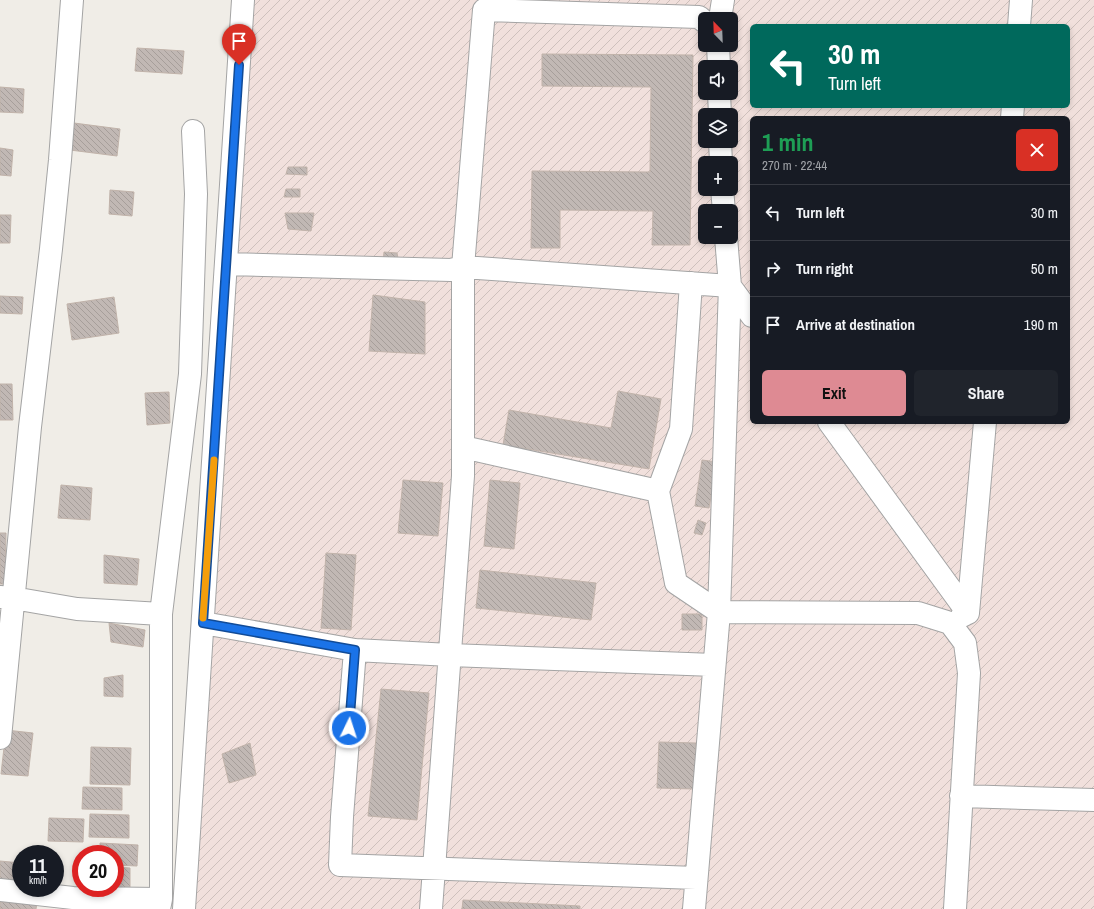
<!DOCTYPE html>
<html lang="en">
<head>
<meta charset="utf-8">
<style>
  :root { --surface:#171b24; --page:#20242c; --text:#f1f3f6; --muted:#9ea1a6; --line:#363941; --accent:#de8a93 }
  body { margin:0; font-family:"Archivo Narrow",sans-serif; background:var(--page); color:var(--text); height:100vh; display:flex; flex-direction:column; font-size:15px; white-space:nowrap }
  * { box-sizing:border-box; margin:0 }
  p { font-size:13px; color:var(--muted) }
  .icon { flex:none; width:22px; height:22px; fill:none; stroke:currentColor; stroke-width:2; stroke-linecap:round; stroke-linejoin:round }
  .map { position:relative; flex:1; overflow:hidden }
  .drawer { position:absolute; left:750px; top:116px; width:320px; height:308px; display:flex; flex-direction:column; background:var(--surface); border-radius:6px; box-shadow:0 2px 6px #0003 }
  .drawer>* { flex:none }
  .guide { position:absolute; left:750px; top:24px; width:320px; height:84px; border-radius:6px; box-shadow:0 2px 6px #0003; background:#00695c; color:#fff; overflow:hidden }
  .needle { width:26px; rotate:337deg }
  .fabs { position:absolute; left:698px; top:12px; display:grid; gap:8px }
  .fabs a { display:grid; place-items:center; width:40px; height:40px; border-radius:6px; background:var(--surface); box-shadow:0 2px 6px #0003; font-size:20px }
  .speed { position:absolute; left:12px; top:845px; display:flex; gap:8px; font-size:20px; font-weight:700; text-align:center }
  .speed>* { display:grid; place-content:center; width:52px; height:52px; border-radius:50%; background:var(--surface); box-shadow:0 2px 6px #0003; line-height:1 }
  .speed small { font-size:10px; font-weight:400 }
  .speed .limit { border:6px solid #d22; background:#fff; color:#111 }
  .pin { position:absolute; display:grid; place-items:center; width:34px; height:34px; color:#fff; margin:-41px -17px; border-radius:50% 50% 50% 0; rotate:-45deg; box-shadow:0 0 4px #0007 }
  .pin .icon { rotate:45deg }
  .me { position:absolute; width:44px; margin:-22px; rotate:4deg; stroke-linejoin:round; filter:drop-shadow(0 0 3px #0008) }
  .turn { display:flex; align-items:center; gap:14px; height:84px; padding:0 12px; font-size:18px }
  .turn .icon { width:52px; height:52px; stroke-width:2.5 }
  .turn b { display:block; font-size:28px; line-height:34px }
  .round { display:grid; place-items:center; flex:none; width:42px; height:42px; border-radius:6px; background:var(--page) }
  .head { display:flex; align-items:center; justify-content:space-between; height:68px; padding:0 12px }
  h1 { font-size:24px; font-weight:800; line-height:30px; color:#1e9e55 }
  .cta { display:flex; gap:8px; margin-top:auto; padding:8px 12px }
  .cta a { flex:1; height:46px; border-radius:6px; background:var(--accent); color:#111; font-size:16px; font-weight:800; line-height:46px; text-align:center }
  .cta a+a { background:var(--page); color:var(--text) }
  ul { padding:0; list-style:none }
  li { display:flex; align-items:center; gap:12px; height:56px; padding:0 12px; border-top:1px solid var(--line) }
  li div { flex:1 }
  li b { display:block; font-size:15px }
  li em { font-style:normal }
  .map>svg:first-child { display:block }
  .military { fill:url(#military-furrows); fill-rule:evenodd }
  .building { fill:url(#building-back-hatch); stroke:#c1b3aa }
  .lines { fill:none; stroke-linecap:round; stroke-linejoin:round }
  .minor-casing { stroke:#a4a4a4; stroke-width:24 }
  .minor { stroke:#fff; stroke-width:22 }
  .route-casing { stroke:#114b97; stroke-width:10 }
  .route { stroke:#1a73e8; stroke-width:7 }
  .slow { stroke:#f59e0b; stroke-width:7 }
</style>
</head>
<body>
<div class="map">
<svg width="1094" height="909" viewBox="0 0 1094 909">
  <defs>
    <pattern id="military-furrows" width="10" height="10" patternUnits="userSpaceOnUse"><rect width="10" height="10" fill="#f1e0dc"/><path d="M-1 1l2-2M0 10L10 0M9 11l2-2" fill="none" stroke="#cec0bc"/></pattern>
    <pattern id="building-back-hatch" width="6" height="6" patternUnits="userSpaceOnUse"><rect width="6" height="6" fill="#c1b8b4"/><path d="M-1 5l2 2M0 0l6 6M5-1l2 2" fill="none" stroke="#a69e9a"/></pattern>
  </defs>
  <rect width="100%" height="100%" fill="#f0ede7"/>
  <!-- military -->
  <path class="military" d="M243 0H1094V909H185ZM705 19H731V45H705ZM752 26H1068V106H752ZM705 67H731V93H705ZM705 115H731V141H705ZM752 118H1068V422H752ZM705 163H731V189H705ZM705 211H731V237H705Z"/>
  <!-- building -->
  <path class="building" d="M137 48 184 51 182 74 135 71Z
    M542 54 693 55 690 245H652L653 211 560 210V248H531L532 171 650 172 651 87 542 86Z
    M0 87 24 89 23 113 0 112Z
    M74 123 120 129 117 156 70 150Z
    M0 148 13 150 11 176 0 175Z
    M288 167H307V175L286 174Z
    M286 189H300V197H284Z
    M110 190 134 192 132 216 109 214Z
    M285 213H314L311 231 288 229Z
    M0 215H11L10 243H0Z
    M384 252 397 253 399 263H383Z
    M373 295 425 302V354L369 351Z
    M0 296 23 297 22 314 0 313Z
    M114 297 119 333 72 340 67 304Z
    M0 384H12L13 420H0Z
    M618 391 661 399 649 469 503 445 509 410 611 428Z
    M169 392 170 423 147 425 145 393Z
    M702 460 717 462 709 508 695 506Z
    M403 480 443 483 438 536 398 533Z
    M490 480 520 483 514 549 484 546Z
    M61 485 92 488 90 520 58 518Z
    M698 520 706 523 702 535 694 533Z
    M0 533H6L5 584H0Z
    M326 553 356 555 351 630 321 628Z
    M104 555 139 559 137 585 104 583Z
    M480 570 596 583 591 620 476 608Z
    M682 614H702V630H682Z
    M109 623 145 630 143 647 111 642Z
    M123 675V697L104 696V678Z
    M381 689 429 693 417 820 368 816Z
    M6 730 33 733 28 776 1 774Z
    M659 742 696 743 694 789 657 788Z
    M250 743 256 775 229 783 222 754Z
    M91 747 131 748 130 785 90 784Z
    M83 787 122 788V810L82 809Z
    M90 814 129 815V838L89 837Z
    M49 818 84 819 83 842 48 841Z
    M100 843 138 845 137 866 115 865V854H100Z
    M0 861 21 863V885L0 883Z
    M115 867 130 868V890L115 888Z
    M463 900 580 906V909H462Z
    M0 902 37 903 36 909H0Z"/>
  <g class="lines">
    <!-- minor casing -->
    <g class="minor-casing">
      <path id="minor" d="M720 19 723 0
        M1019 26 1021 0
        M718 45 719 67
        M719 93 720 115
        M1012 118 1013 106
        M720 141 721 163
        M722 189 724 211
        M226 264 451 270 463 267 730 286
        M691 283 681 429 658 491 676 583 719 612 918 613 950 623 965 643 969 673 955 909
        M730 286 752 316
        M829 422 968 613
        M463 447 658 491
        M0 597 13 598 77 609 161 614
        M962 616 968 613 985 422
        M203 623 355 650 450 655 714 665
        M355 650 342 817 340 865 696 878
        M0 738 30 427 51 249 60 160 72 0
        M961 796 1094 800
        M0 890 73 898 161 899
        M159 909 161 899V614L190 374 196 194 193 131
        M184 909 243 0
        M431 909 463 476V267L484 10 699 17 705 22
        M694 909 719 612 730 286 726 237"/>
    </g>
    <!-- minor -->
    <use href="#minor" class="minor"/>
  </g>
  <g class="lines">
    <!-- route casing -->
    <g class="route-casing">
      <path id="route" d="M239 65 203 623 355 650 349 728"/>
    </g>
    <!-- route -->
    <use href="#route" class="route"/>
    <!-- slow -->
    <path class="slow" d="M203 618 214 460"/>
  </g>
</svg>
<div class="fabs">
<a><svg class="needle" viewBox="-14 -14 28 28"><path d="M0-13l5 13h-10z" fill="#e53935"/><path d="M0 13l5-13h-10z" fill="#9ea1a6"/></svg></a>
<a><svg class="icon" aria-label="sound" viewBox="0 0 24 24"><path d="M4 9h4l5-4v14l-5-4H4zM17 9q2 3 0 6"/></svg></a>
<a><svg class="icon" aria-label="layers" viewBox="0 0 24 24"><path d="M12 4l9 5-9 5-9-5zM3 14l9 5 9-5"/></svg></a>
<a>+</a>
<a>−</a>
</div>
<div class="speed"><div>11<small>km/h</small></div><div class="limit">20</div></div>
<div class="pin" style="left:239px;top:65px;background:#d93025"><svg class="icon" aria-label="arrive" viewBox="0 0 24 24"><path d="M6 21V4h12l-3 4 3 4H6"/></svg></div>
<svg class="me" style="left:349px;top:728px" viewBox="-20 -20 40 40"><circle r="17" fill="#1a73e8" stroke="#fff" stroke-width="3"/><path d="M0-11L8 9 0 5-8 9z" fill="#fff"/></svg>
<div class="guide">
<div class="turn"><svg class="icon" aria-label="left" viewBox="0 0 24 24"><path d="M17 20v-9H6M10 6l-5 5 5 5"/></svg><div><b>30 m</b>Turn left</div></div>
</div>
<section class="drawer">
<div class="head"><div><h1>1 min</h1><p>270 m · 22:44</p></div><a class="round" style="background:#d93025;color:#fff"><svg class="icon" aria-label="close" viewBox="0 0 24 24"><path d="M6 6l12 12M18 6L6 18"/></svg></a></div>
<ul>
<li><svg class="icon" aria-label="left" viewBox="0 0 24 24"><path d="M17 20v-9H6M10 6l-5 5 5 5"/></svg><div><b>Turn left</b></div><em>30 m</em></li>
<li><svg class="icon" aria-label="right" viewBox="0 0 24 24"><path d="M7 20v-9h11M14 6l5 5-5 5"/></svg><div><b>Turn right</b></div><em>50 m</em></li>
<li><svg class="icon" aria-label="arrive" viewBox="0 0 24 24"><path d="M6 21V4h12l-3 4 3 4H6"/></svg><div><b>Arrive at destination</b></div><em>190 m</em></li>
</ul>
<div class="cta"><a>Exit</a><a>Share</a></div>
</section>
</div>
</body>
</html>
